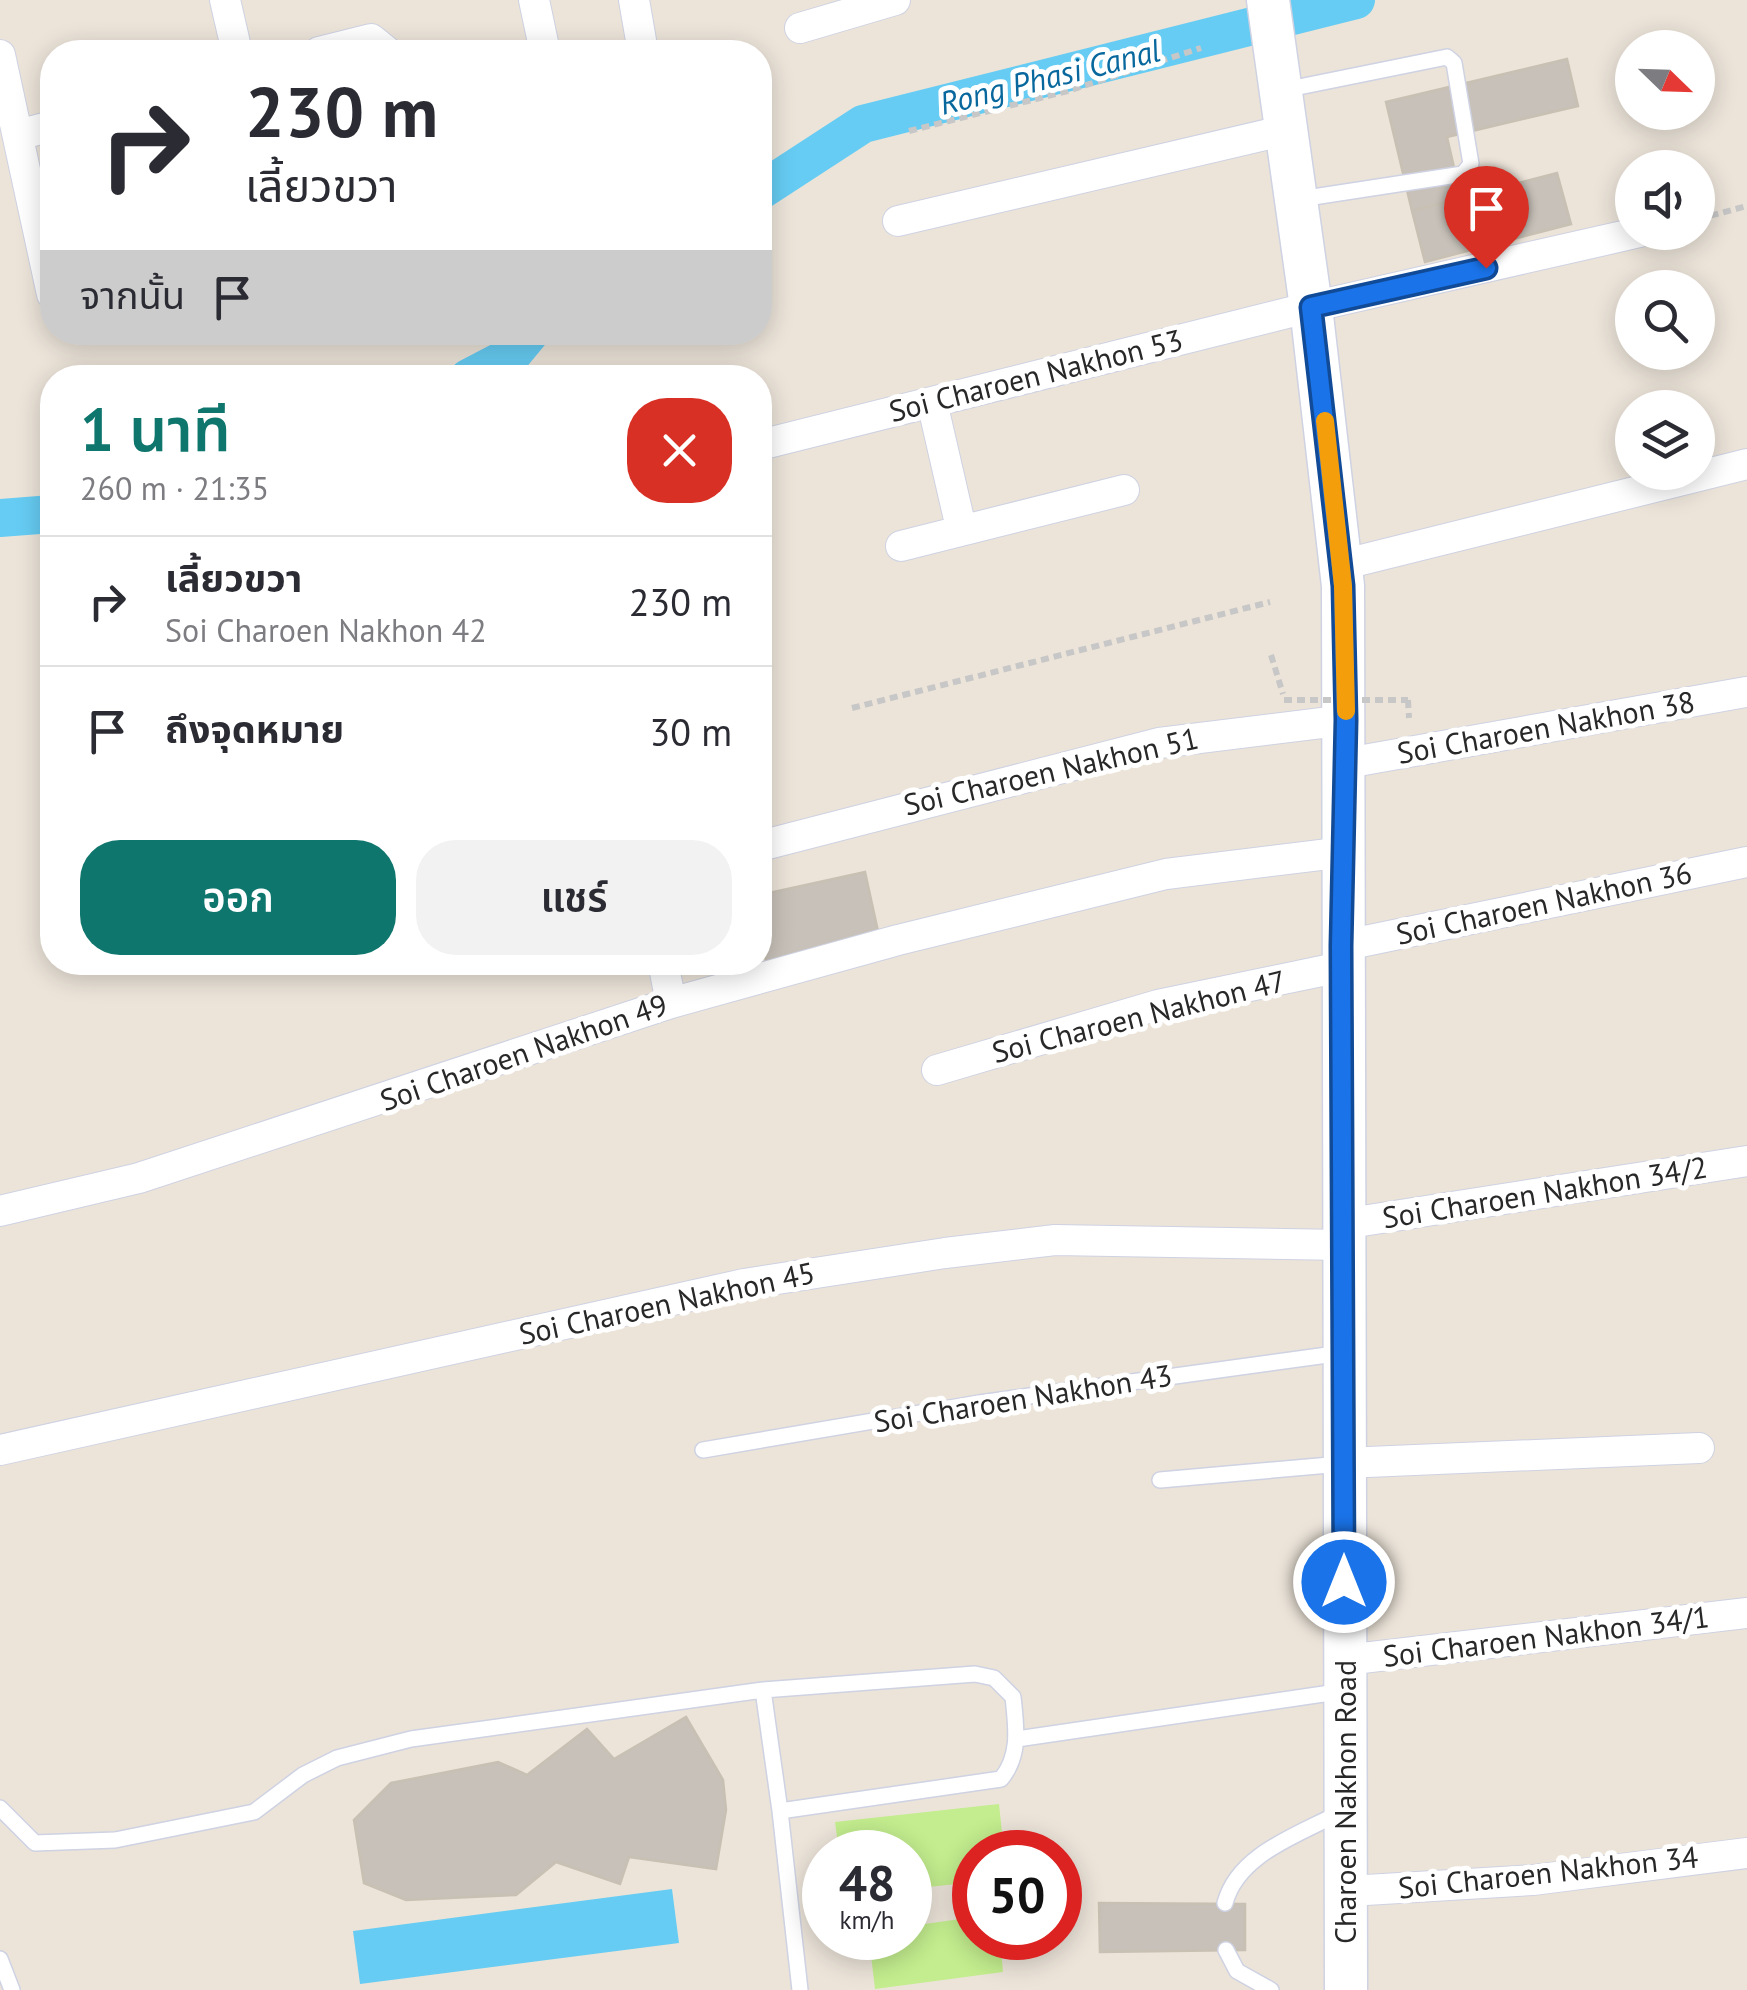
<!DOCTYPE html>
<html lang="th">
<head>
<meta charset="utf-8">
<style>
  :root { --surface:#fff; --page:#f2f2f3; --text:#2b2b33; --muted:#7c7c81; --line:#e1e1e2; --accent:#0f766e }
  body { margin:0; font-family:"PT Sans","Noto Sans Thai",sans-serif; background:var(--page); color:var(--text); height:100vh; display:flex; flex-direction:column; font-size:38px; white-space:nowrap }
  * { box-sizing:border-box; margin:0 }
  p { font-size:32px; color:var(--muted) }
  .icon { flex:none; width:55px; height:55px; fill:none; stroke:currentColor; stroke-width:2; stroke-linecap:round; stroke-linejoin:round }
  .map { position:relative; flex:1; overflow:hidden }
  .sheet { position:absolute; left:40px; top:365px; width:732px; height:610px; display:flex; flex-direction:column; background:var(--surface); border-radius:40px; box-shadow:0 5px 25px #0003 }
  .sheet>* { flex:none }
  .top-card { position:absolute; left:40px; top:40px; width:732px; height:305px; border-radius:40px; box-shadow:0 5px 25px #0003; background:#fff; color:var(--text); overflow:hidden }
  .needle { width:65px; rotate:113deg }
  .fabs { position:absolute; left:1615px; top:30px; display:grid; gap:20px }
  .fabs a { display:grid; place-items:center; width:100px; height:100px; border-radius:50%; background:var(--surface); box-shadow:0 5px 25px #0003; font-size:50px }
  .speed { position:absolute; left:802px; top:1830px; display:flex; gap:20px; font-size:50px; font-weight:700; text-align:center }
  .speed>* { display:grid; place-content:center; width:130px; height:130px; border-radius:50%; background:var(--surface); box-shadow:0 5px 25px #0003; line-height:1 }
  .speed small { font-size:25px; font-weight:400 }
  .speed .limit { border:15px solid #d22; background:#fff; color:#111 }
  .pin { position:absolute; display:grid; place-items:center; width:85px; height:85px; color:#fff; margin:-102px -42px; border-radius:50% 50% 50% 0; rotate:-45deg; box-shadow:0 0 10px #0007 }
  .pin .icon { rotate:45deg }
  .me { position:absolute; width:110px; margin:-55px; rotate:0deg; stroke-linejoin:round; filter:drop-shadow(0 0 8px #0008) }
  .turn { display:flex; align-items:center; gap:35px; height:210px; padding:0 40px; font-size:45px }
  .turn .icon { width:130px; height:130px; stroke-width:2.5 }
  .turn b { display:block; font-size:70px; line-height:85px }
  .then { display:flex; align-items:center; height:95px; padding:0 40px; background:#0003; gap:20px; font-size:38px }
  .round { display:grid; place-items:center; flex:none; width:105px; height:105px; border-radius:40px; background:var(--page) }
  .head { display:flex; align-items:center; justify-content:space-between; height:170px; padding:0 40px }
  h1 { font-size:60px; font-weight:600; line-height:75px; color:var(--accent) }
  .action { display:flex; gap:20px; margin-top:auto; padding:20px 40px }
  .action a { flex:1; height:115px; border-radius:40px; background:var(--accent); color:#fff; font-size:40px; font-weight:600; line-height:115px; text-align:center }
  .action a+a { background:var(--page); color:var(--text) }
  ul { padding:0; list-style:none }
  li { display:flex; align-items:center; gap:30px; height:130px; padding:0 40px; border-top:2px solid var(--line) }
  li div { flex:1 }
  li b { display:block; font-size:38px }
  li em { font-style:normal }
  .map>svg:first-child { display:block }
  .pitch { fill:#c3ed8e }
  .water { fill:#66ccf3 }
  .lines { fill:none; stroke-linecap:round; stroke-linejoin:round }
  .canal { stroke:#66ccf3; stroke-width:38 }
  .building { fill:#c7c1b9; stroke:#c7c0b3; stroke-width:2.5 }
  .lane-casing { stroke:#ced2e2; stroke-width:18 }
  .street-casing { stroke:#ced2e2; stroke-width:32 }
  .secondary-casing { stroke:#ced2e2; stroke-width:45 }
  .path { stroke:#c7c7c7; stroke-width:6; stroke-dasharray:8 5; stroke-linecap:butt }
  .lane { stroke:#fff; stroke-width:15 }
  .street { stroke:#fff; stroke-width:30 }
  .secondary { stroke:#fff; stroke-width:42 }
  .path-bridge { stroke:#c7c7c7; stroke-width:6; stroke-dasharray:8 5; stroke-linecap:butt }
  .route-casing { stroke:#114b97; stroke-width:25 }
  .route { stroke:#1a73e8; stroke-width:18 }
  .slow { stroke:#f59e0b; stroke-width:18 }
  .labels { text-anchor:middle; stroke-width:10; stroke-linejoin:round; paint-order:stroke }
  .street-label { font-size:30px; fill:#282828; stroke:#fff }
  .water-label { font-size:32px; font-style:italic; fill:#08689d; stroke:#fff }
</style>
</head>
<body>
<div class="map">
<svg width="1747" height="1990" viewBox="0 0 1747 1990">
  <rect width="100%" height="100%" fill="#ece4d9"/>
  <!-- pitch -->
  <path class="pitch" d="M999 1804 1004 1852H975V1882L910 1889V1852H839L835 1822Z
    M975 1917V1938H1000L1003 1972 875 1989 869 1938H910V1926Z"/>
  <!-- water -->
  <path class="water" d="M672 1889 679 1943 360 1984 353 1931Z"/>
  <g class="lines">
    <!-- canal -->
    <path class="canal" d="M760 191 863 124 1356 0
      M468 378 512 355 531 332
      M0 518 52 514"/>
  </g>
  <!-- building -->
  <path class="building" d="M1567 59 1578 106 1447 137 1461 198 1412 211 1386 102Z
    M1557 173 1571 224 1425 262 1412 211Z
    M865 872 879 936 766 962 760 895Z
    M686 1717 723 1780 726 1810 716 1869 629 1857 620 1884 556 1862 516 1895 406 1900 364 1883 354 1820 391 1783 498 1762 527 1775 587 1729 614 1759Z
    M1099 1903 1245 1904V1950L1100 1952Z"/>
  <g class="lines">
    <!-- lane casing -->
    <g class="lane-casing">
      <path id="lane" d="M1284 90 1447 57 1454 63 1471 164 1463 174 1300 199
        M703 1450 979 1403 1342 1353
        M1160 1480 1341 1464
        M763 1690 780 1811
        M1017 1739 1344 1691
        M0 1808 35 1843 115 1840 254 1812 303 1775 337 1758 411 1739 763 1690 975 1674 994 1678 1013 1697C1016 1726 1021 1755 1001 1779L780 1811 800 1990
        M1225 1903C1238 1854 1298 1835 1339 1813
        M1226 1950 1237 1971 1271 1990
        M0 1959 12 1990"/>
    </g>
    <!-- street casing -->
    <g class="street-casing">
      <path id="street" d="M225 0 237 52
        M534 0 545 52
        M634 0 643 52
        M800 28 895 0
        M319 52 371 39 387 52
        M0 55 52 294
        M18 135 52 126
        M898 221 1286 130
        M932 402 961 528
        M760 445 1311 307 1640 232
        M901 546 1124 490
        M1341 565 1747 464
        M1347 763 1746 692
        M760 846 1159 743 1346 720
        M1341 946 1747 862
        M663 962 671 1003
        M937 1070 1158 1005 1341 967
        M0 1211 139 1178 671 1003 898 940 1166 874 1345 852
        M1343 1224 1747 1161
        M0 1450 744 1284 945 1253 1055 1240 1343 1245
        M1344 1463 1699 1448
        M1345 1660 1747 1613
        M1349 1891 1533 1880 1747 1853"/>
    </g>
    <!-- secondary casing -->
    <g class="secondary-casing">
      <path id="secondary" d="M1268 0 1311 307 1343 586 1346 1990"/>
    </g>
    <!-- path -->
    <path class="path" d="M909 131 1068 91 1201 48
      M1698 219 1747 206
      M1271 655 1283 694
      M1408 700 1409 718
      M852 708 1270 602"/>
    <!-- lane -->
    <use href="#lane" class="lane"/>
    <!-- street -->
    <use href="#street" class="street"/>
    <!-- secondary -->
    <use href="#secondary" class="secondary"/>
    <!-- path-bridge -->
    <path class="path-bridge" d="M1284 700H1408"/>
  </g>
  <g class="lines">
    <!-- route casing -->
    <g class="route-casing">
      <path id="route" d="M1344 1582 1341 946 1346 720 1343 586 1311 307 1486 268"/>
    </g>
    <!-- route -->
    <use href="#route" class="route"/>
    <!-- slow -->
    <path class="slow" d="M1325 421 1343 586 1346 711"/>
  </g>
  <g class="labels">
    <!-- street labels -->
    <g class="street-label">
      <text transform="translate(1036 376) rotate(-14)" y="10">Soi Charoen Nakhon 53</text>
      <text transform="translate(1546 728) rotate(-10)" y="10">Soi Charoen Nakhon 38</text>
      <text transform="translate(1051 772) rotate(-13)" y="10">Soi Charoen Nakhon 51</text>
      <text transform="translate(1544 904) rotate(-12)" y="10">Soi Charoen Nakhon 36</text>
      <text transform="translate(1139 1017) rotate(-14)" y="10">Soi Charoen Nakhon 47</text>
      <text transform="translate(524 1053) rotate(-19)" y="10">Soi Charoen Nakhon 49</text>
      <text transform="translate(1545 1193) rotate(-9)" y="10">Soi Charoen Nakhon 34/2</text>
      <text transform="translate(667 1304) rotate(-12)" y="10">Soi Charoen Nakhon 45</text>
      <text transform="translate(1023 1399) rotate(-9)" y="10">Soi Charoen Nakhon 43</text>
      <text transform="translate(1546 1637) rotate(-7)" y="10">Soi Charoen Nakhon 34/1</text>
      <text transform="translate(1346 1802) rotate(-90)" y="10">Charoen Nakhon Road</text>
      <text transform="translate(1548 1873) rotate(-6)" y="10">Soi Charoen Nakhon 34</text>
    </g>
    <!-- water labels -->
    <g class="water-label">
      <text transform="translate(1050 77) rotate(-14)" y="11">Rong Phasi Canal</text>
    </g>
  </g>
</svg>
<div class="fabs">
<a><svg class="needle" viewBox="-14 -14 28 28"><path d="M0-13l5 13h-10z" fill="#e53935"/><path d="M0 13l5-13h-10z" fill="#7c7c81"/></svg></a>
<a><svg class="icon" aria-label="sound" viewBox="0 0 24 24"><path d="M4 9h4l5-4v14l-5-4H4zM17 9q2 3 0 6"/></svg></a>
<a><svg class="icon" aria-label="search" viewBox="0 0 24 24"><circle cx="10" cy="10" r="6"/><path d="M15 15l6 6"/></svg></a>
<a><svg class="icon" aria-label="layers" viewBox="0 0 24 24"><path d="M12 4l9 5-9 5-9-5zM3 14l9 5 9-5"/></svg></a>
</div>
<div class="speed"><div>48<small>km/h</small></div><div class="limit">50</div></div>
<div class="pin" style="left:1486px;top:268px;background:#d93025"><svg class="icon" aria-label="arrive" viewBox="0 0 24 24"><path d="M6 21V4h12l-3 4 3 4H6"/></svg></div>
<svg class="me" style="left:1344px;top:1582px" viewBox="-20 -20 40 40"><circle r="17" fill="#1a73e8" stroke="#fff" stroke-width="3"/><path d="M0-11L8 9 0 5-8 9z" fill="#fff"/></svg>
<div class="top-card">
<div class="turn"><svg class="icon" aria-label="right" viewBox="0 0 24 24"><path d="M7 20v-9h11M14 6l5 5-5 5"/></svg><div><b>230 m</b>เลี้ยวขวา</div></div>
<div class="then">จากนั้น<svg class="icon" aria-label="arrive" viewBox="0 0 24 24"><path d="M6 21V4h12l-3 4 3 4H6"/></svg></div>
</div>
<section class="sheet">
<div class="head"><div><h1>1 นาที</h1><p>260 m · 21:35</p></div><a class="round" style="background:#d93025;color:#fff"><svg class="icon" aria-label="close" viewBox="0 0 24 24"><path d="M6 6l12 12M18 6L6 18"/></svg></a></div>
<ul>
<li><svg class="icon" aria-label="right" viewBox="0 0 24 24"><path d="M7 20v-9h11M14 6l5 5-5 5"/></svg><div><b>เลี้ยวขวา</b><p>Soi Charoen Nakhon 42</p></div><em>230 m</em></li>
<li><svg class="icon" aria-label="arrive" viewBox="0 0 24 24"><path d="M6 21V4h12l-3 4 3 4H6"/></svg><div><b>ถึงจุดหมาย</b></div><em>30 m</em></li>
</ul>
<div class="action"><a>ออก</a><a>แชร์</a></div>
</section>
</div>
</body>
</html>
